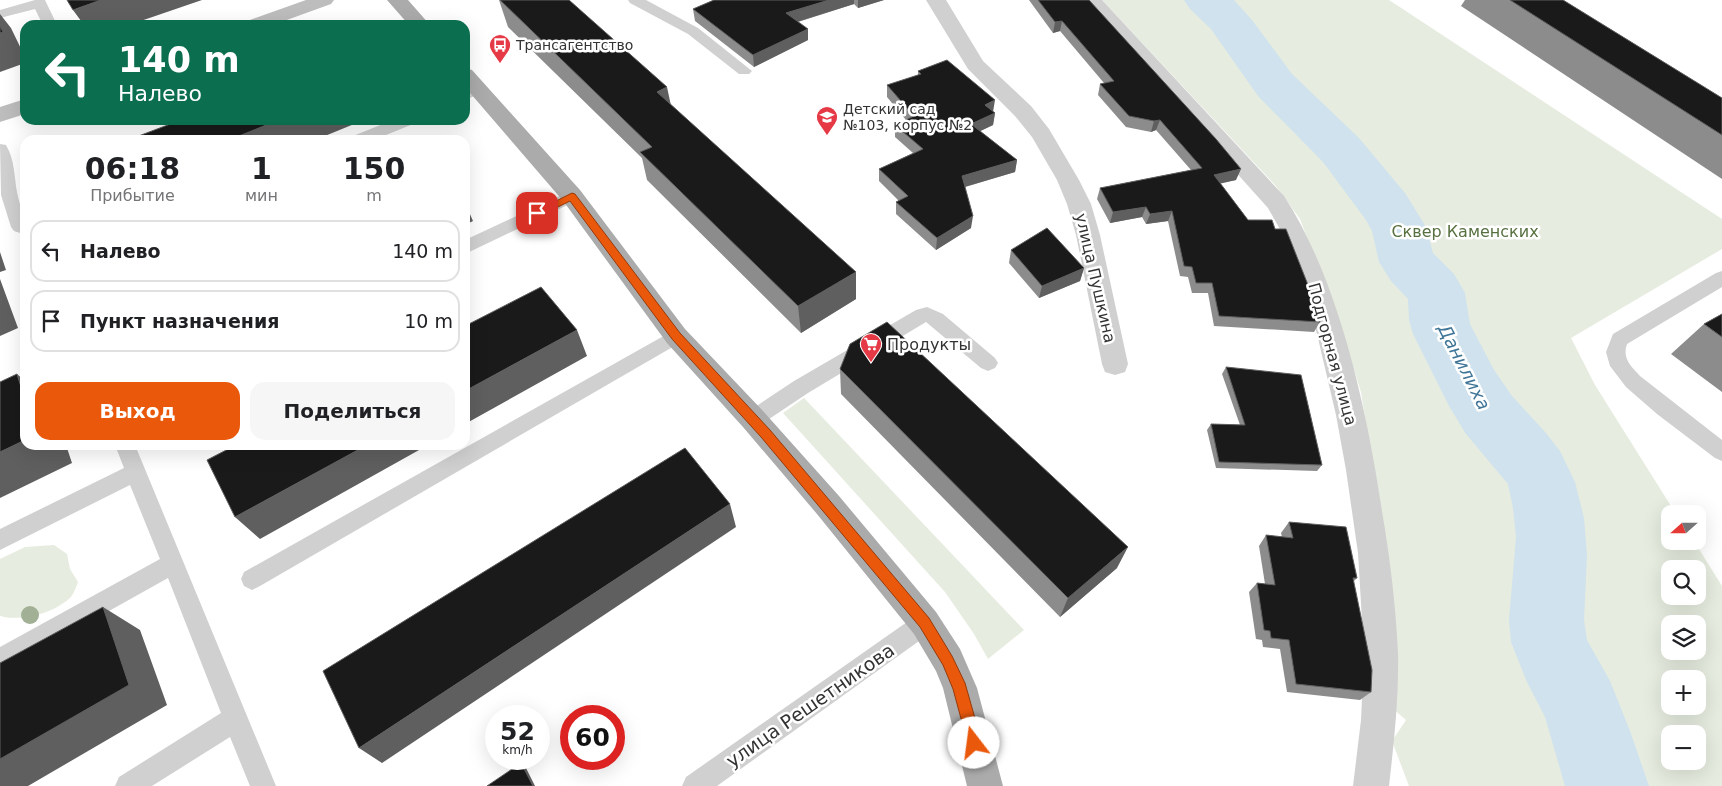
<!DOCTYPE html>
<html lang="ru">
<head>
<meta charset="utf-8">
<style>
  :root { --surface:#fff; --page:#f6f6f6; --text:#202124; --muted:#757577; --line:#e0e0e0; --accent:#ea580c }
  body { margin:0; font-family:"DejaVu Sans",sans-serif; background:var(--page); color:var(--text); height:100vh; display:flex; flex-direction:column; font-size:19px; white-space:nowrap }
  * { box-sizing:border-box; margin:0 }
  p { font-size:16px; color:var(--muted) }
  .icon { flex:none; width:28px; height:28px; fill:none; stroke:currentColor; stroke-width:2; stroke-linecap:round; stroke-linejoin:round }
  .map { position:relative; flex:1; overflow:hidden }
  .side { position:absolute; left:20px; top:135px; width:450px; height:315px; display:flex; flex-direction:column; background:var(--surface); border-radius:15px; box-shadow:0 5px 20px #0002 }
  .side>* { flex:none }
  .banner { position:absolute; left:20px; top:20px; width:450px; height:105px; border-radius:15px; box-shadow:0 5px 20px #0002; background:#0b6e4f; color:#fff; overflow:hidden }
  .needle { width:32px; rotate:249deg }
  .buttons { position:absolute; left:1661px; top:505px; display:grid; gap:10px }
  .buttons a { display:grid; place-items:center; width:45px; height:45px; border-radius:10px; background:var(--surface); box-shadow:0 5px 20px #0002; font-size:25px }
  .speed { position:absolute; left:485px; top:705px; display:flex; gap:10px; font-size:25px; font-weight:700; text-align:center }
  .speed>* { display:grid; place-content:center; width:65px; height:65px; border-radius:50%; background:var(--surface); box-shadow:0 5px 20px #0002; line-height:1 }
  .speed small { font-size:12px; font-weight:400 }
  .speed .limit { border:8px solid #d22; background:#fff; color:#111 }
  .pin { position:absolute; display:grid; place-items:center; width:42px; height:42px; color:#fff; margin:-21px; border-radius:10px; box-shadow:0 2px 8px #0006 }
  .me { position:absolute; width:55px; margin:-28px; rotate:345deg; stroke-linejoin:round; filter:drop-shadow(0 0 4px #0008) }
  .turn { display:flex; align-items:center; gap:18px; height:105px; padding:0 15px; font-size:22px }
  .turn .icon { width:65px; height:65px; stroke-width:2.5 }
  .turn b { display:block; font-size:35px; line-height:42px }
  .eta { display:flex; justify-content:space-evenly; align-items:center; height:85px; text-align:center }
  .eta b { font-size:30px; font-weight:700; line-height:35px }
  .button { display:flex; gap:10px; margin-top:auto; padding:10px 15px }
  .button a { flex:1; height:58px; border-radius:15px; background:var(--accent); color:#fff; font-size:20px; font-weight:700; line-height:58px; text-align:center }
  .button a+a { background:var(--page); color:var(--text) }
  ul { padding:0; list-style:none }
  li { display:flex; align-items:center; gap:15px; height:62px; margin:0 10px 8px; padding:0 5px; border:2px solid var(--line); border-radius:15px }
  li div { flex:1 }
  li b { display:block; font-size:19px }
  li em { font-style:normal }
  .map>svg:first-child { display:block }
  .green { fill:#e6ecdf; fill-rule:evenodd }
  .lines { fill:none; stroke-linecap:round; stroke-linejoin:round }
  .river { fill:#cfe2ee; fill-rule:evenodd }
  .service { fill:#d0d0d0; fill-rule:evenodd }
  .minor { fill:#d0d0d0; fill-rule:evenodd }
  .secondary { fill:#bdbdbd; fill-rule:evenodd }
  .primary { fill:#ababab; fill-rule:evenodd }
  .tree { fill:#a2b095 }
  .wall { fill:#8c8c8c }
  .shaded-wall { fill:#5f5f5f }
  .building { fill:#1a1a1a; stroke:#5f5f5f }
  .route { fill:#ea580c; stroke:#983908 }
  .labels { text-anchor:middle; stroke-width:5; stroke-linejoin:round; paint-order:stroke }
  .far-poi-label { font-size:14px; fill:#333; stroke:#fff; text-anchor:start }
  .park-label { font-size:16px; fill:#56703f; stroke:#fff }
  .street-label { font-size:16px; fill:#333; stroke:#fff }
  .poi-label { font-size:16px; fill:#333; stroke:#fff; text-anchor:start }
  .water-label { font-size:18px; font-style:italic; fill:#3f7597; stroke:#fff }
  .near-street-label { font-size:19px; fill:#333; stroke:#fff }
</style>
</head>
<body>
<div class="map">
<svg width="1722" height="786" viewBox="0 0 1722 786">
  <rect width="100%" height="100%" fill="#fff"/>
  <!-- green -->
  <path class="green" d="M1102 0H1389L1722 219V249L1571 338 1595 385 1676 514H1670V541H1694L1722 586V786H1409L1392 741 1406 720 1392 708V588L1361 392 1340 325 1300 219 1275 185ZM1670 569H1698V596H1670ZM1670 624H1698V651H1670ZM1670 679H1698V706H1670ZM1670 734H1698V761H1670Z
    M804 398 1024 630 988 659 974 634 945 592 783 413Z
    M54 545 67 554 70 569 78 582C76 587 74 593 71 597 55 613 21 622 0 616V559L25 547Z"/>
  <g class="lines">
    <!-- river -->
    <path class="river" d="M1184 0H1234L1252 20 1292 74 1359 138 1405 193 1426 227 1433 253 1454 274 1465 293 1470 324 1494 370 1512 396 1546 433 1560 451 1575 482 1584 518 1587 555 1584 620 1587 640 1610 681 1630 731 1649 786H1565L1545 717 1527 682 1511 642 1509 620 1516 537 1513 508 1508 484 1466 434 1449 406 1413 334 1409 320 1408 299 1391 281 1379 262 1372 231 1366 220 1323 162 1258 96 1211 29 1190 9Z"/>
    <!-- service -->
    <path class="service" d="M35 0H45L57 25H43L35 9 0 18V10Z
      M628 0H646L698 28 752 71 749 74H739L688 34 630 3Z
      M479 84 484 86 487 89 484 92 465 100V89Z
      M393 120H415L413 124 374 140H351L353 136Z
      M0 144 6 145C15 160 14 176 17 192 20 208 25 214 25 232L20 233 14 231 11 227 1 195Z
      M572 190 578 192 580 196 578 200 465 254V240Z
      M1722 271V287L1627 344C1622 359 1631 366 1640 376L1722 440V461L1715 458 1657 414 1626 387 1610 366 1606 352 1613 334 1716 273Z
      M927 307 943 314 995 358 998 363 995 368 988 371 981 368 926 322 808 393 760 425 753 427 746 425 743 419 746 413 794 381 916 310Z
      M676 329 683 331 686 336 683 341 260 586 252 590 244 586 241 579 244 572Z
      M115 445H135L276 786H250L230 737 152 786H115L119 777 221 713 168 578 0 672V647L160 559 130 485 0 550V529L124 468Z
      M925 612 933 615 937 623 933 631 717 786H682L686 777 917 615Z"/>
    <!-- minor -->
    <path class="minor" d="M926 0H946L983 61 1031 106 1049 129 1079 180 1091 204 1100 235 1128 364 1125 372 1115 375 1105 372 1102 364 1076 235 1067 204 1057 180 1032 137 1015 116 968 69Z
      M1081 0H1102L1284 196C1340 282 1367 411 1382 511 1390 558 1396 607 1398 654 1399 698 1394 742 1389 786H1353L1361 720 1364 654 1358 553 1346 470 1336 415 1317 334 1296 266 1282 233 1268 208Z"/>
    <!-- secondary -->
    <path class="secondary" d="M306 0H334L331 4 273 25H244L247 21Z
      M25 99V114L0 122V107Z"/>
    <!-- primary -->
    <path class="primary" d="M387 0H408L430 25H409Z
      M465 68 472 70 580 190 685 329 763 411 839 496 936 612 960 649 977 688 1003 786H967L943 688 936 671 914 634 817 514 743 427 667 343 564 202 465 87Z"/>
  </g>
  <!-- trees -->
  <circle class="tree" cx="30" cy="615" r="9"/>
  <!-- wall -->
  <path class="wall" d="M499 0H569L670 104 856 299 801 333 647 180 642 158 508 27Z
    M714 0H884L858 8 854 4 798 22 808 40 754 67 695 21 693 9Z
    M1029 0H1089L1236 180 1220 183 1248 220 1275 229 1320 322 1314 332 1214 326 1208 293H1192L1188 277 1180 276 1168 221 1146 224 1142 217 1110 223 1097 199 1100 188 1191 170 1156 130 1151 132 1126 127 1098 95 1100 84 1104 83 1060 31 1053 33Z
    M1465 0H1563L1722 98V179L1461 6Z
    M918 71 995 113 993 125 980 131 1017 160 1015 172 965 187 971 228 936 250 896 214V202L899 201 879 181V169L913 153 895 137V125L906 120 887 97V85L918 75Z
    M1011 250 1084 268 1080 281 1039 298 1009 263Z
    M1722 314V392L1671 354 1704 324Z
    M1226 367 1322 465 1317 471 1216 468 1207 430 1211 424 1240 425 1222 374Z
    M840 369 1117 568 1060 617 841 394Z
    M1289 522 1357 578 1353 582 1371 692 1360 700 1287 692 1280 649 1263 647 1262 640 1256 639 1249 592 1257 583 1265 584 1259 546 1266 535 1282 537 1281 533Z"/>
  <!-- shaded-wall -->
  <path class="shaded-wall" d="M101 0H202L129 25H84L73 10Z
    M829 0H854V4L787 25 786 13Z
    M858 0H884L858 8Z
    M0 14 11 28 25 57V63L0 72Z
    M1062 21 1060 31 1053 33 1055 22Z
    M808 29V40L754 67 753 55Z
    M667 87 673 115 657 92Z
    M995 100 993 112 985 105Z
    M995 113 993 125 970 136 971 124Z
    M279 120H364L315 140H229Z
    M1160 120 1156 130 1151 132 1154 121Z
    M1017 160 1015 172 961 188 962 176Z
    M1241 169 1236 180 1210 186 1214 175Z
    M465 203 473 221 465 225Z
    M1146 207 1142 217 1110 223 1113 212Z
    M1172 211 1168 221 1146 224 1150 214Z
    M973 216 971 228 936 250 937 238Z
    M0 252 6 270 0 272Z
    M1084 268 1080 281 1039 298 1042 286Z
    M856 272V299L801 333 798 306Z
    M0 279 18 328 0 336Z
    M577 330 587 356 465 424V391Z
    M17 374 25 381V400Z
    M25 440V445H66L72 463 0 498V452Z
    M367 445H428L260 539 235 517Z
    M730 504 736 527 382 763 359 748Z
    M1128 547 1117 568 1060 617 1068 598Z
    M103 607 140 630 167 705 28 786H0V759Z
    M521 763 525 766 535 786H533Z"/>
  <!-- building -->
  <path class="building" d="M67 0H101L73 10Z
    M500 0H569L667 87 657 92 856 272 798 306 640 152 652 147Z
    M714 0H829L786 13 808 29 753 55 693 9Z
    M1038 0H1089L1216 139 1241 169 1214 175 1248 220H1272L1275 229H1286L1310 290 1320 322 1219 316 1212 283H1196L1192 267 1184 266 1172 211 1150 214 1146 207 1113 212 1100 188 1202 168 1160 120 1154 121 1129 116 1100 84 1114 81 1062 21 1055 22Z
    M1510 0H1563L1722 98V135Z
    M0 26 3 32 0 33Z
    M947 60 995 100 985 105 995 113 971 124 1017 160 962 176 973 216 937 238 896 202 908 196 879 169 923 149 895 125 914 116 887 85 921 74 918 71Z
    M181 120H279L229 140H128Z
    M1047 228 1084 268 1042 286 1011 250Z
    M541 287 577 330 465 391V326Z
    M1722 314V337L1704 324Z
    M887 322 1128 547 1068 598 840 369 850 344Z
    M1226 367 1301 375 1322 465 1219 462 1211 424 1245 425Z
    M17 374 25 400V440L0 452V382Z
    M236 445H367L235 517 207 460Z
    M685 448 730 504 359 748 323 671Z
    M1289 522 1346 527 1357 578H1353L1372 670 1371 692 1296 684 1289 640 1271 638 1270 631 1264 630 1257 583 1275 585 1266 535 1293 538Z
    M103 607 129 685 0 759V663Z
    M521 763 533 786H487Z"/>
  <!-- route -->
  <path class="route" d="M572 193 575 194 680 333 770 430 929 618 952 656 965 683 982 743 979 748 974 750 969 748 953 689 943 665 920 627 761 437 672 339 570 201 540 216H534L532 213Z"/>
  <!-- icons -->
  <defs>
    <g id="bus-pin" transform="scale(1.125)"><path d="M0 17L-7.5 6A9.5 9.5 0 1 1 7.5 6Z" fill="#e63946" stroke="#fff"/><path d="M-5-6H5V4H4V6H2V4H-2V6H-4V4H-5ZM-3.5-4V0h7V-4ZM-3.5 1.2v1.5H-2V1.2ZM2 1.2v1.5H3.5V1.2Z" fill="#fff"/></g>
    <g id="school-pin" transform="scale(1.125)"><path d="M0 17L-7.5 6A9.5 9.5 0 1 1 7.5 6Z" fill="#e63946" stroke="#fff"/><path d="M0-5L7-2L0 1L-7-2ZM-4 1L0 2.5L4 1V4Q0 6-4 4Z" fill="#fff"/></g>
    <g id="supermarket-pin" transform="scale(1.125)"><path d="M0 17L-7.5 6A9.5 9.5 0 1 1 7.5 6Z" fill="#e63946" stroke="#fff"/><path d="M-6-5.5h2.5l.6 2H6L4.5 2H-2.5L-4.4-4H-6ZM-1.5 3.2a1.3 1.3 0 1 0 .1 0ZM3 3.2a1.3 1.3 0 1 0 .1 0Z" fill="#fff"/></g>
  </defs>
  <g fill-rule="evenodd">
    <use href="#bus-pin" x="500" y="45"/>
    <use href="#school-pin" x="827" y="117"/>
    <use href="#supermarket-pin" x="871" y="344"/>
  </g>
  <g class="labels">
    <!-- far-poi labels -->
    <g class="far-poi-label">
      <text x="516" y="50">Трансагентство</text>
      <text x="843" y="114">Детский сад<tspan x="843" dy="16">№103, корпус №2</tspan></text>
    </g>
    <!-- park labels -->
    <g class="park-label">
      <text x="1465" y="237">Сквер Каменских</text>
    </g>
    <!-- street labels -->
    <g class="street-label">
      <text transform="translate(1096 278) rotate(77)" y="6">улица Пушкина</text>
      <text transform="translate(1333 354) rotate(75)" y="6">Подгорная улица</text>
    </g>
    <!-- poi labels -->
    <g class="poi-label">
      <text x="887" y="350">Прoдукты</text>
    </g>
    <!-- water labels -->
    <g class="water-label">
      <text transform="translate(1464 367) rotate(63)" y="6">Данилиха</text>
    </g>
    <!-- near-street labels -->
    <g class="near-street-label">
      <text transform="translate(810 705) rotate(-35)" y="7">улица Решетникова</text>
    </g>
  </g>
</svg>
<div class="buttons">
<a><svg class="needle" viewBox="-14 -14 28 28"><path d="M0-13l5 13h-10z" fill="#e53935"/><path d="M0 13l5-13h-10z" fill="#757577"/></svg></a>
<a><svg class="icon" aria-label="search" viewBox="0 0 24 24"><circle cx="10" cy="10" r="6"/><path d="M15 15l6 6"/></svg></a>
<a><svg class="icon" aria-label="layers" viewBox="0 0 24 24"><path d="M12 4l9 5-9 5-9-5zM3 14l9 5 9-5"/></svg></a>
<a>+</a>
<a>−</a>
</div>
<div class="speed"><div>52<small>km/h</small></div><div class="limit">60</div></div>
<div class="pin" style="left:537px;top:213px;background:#d93025"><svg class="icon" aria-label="arrive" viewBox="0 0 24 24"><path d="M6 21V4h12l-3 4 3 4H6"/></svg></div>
<svg class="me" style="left:974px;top:743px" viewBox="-20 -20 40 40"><circle r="19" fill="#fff"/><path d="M0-13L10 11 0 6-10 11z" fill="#ea580c"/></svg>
<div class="banner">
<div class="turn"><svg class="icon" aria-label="left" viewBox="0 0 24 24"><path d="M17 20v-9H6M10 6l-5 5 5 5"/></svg><div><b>140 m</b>Налево</div></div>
</div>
<section class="side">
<div class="eta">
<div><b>06:18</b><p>Прибытие</p></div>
<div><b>1</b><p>мин</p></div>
<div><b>150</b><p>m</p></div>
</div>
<ul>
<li><svg class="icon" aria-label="left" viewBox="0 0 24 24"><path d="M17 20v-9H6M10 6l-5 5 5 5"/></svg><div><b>Налево</b></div><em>140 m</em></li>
<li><svg class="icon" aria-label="arrive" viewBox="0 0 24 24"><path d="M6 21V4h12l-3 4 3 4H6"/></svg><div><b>Пункт назначения</b></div><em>10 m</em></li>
</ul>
<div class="button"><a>Выход</a><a>Поделиться</a></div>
</section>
</div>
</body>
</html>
